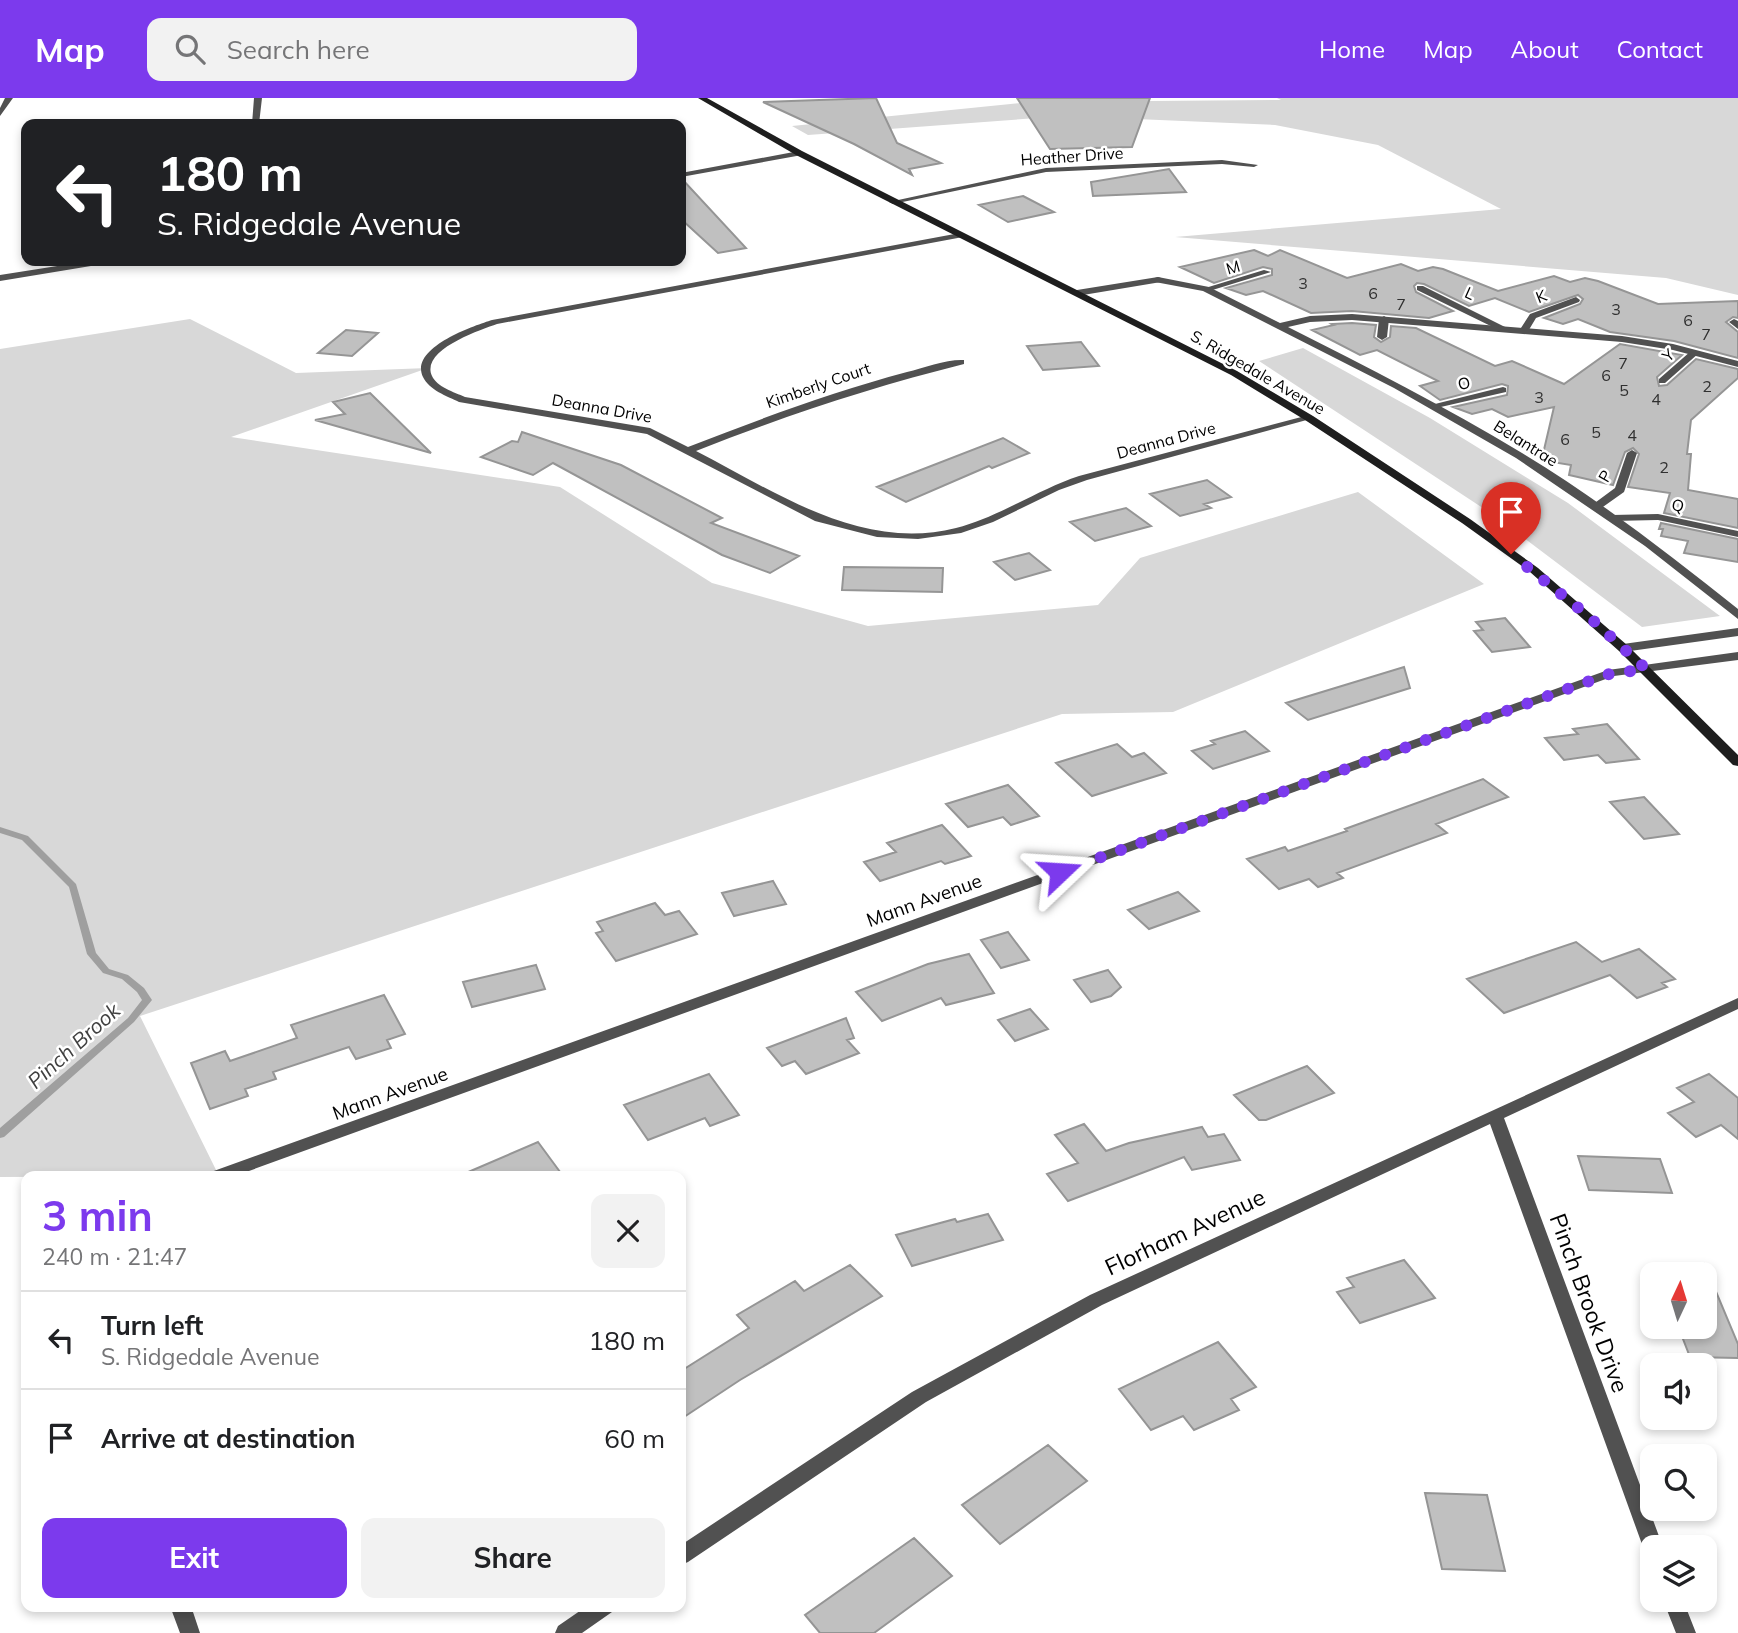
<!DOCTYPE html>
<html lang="en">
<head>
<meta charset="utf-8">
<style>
  :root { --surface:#fff; --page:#f2f2f2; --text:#202124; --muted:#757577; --line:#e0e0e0; --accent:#7c3aed }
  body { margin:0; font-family:Mulish,sans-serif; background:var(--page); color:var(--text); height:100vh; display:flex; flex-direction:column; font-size:26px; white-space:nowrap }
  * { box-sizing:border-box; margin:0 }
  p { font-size:23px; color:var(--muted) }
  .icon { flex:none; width:38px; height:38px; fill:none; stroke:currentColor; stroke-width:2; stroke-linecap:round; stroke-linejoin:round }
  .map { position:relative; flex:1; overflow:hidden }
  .side { position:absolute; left:21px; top:1073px; width:665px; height:441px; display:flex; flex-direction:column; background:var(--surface); border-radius:14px; box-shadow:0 4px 10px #0003 }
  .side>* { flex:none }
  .hud { position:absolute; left:21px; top:21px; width:665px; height:147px; border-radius:14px; box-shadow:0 4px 10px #0003; background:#202124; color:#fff; overflow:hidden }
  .needle { width:46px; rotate:4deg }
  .fabs { position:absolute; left:1640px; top:1164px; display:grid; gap:14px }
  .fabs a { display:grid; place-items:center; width:77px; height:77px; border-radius:14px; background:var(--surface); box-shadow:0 4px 10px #0003; font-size:35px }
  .pin { position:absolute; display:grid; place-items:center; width:60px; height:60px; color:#fff; margin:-72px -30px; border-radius:50% 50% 50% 0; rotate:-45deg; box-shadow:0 0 7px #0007 }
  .pin .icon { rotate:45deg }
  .me { position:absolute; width:77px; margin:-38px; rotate:70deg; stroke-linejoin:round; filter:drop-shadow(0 0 5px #0008) }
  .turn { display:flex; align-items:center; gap:24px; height:147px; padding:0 21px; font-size:32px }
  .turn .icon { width:91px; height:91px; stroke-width:2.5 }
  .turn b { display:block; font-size:49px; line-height:60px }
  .round { display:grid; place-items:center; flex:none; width:74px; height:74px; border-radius:14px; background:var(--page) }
  .headline { display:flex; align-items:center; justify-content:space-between; height:119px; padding:0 21px }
  h1 { font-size:42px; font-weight:700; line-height:52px; color:var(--accent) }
  .action { display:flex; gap:14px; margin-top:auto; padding:14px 21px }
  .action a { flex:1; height:80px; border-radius:14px; background:var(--accent); color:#fff; font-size:28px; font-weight:700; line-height:80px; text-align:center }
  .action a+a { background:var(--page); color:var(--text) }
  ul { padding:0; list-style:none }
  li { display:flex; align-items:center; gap:21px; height:98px; padding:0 21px; border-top:2px solid var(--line) }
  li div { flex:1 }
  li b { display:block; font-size:26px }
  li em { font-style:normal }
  header { display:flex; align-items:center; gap:42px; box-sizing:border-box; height:98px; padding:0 35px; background:var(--accent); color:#fff }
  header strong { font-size:33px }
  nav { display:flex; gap:38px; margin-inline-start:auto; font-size:24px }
  .search { width:490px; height:63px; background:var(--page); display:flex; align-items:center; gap:18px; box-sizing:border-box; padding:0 24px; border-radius:14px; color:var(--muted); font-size:26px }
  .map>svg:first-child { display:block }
  .green { fill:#d8d8d8 }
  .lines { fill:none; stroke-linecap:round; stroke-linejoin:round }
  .stream { fill:#9f9f9f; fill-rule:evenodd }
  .building { fill:#c0c0c0; stroke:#959595; stroke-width:2 }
  .service { fill:#515151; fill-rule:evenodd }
  .minor { fill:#515151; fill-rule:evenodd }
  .secondary { fill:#1e1e1e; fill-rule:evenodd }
  .route { stroke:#7c3aed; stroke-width:12; stroke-dasharray:0 21.6 }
  .labels { text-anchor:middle; stroke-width:5; stroke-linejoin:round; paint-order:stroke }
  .far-street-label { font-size:16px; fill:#000; stroke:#fff }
  .number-label { font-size:16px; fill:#303030 }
  .street-label { font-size:19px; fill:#000; stroke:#fff }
  .water-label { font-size:21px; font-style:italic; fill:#404040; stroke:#fff }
  .near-street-label { font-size:23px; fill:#000; stroke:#fff }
</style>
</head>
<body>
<header>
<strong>Map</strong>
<div class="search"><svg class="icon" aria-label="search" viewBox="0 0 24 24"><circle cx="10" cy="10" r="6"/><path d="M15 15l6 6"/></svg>Search here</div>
<nav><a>Home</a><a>Map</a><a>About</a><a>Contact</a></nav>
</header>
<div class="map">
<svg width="1738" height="1535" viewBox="0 0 1738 1535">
  <rect width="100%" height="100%" fill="#fff"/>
  <!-- green -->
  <path class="green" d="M1277 0H1738V197L1666 180 1175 139 1501 111 1378 47 1275 27 1065 18 808 37 792 28 1030 4 1281 2Z
    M190 221 296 275 428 270 231 339 560 389 712 485 868 528 1098 507 1140 460 1358 394 1484 486 1173 614 1062 616 140 918 219 1078 0 1079V251Z
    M1303 250 1430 320 1568 405 1720 518 1642 529 1495 418 1259 263Z"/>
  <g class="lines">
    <!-- stream -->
    <path class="stream" d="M0 729 28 738 76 786 96 855 109 871 128 877 144 890 152 902 134 924 4 1039 0 1040V1030L128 920 142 902 137 894 122 881 103 875 87 856 69 789 22 742 0 735Z"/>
  </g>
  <!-- building -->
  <path class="building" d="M876 0 897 45 941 65 909 71 912 77 854 46 763 4Z
    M1017 0H1150L1132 49 1050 51Z
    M1169 71 1186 94 1093 98 1091 84Z
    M681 81H682L746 150 718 155 681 121Z
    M1023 98 1054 114 1008 124 979 107Z
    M1254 152 1268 158 1280 152 1347 180 1401 166 1418 173 1433 169 1443 171 1498 193 1554 178 1570 184 1585 180 1598 183 1658 206 1738 203V220L1733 219 1726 224 1738 234V260L1674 243 1610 234 1578 221 1563 226 1544 220 1580 206 1583 201 1578 197 1529 214 1495 200 1469 208 1424 186 1417 185 1414 188 1416 194 1453 213 1429 220 1352 213 1311 215 1263 193 1246 197 1226 190 1272 177V171L1263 169 1214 185 1180 169Z
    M1352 225 1376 227 1374 239 1381 244 1390 239 1391 228 1416 230 1495 268 1512 263 1564 286 1620 246 1682 257 1657 279 1659 288 1667 287 1696 261 1738 271V280L1691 322 1687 356H1691L1688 392 1738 401V430L1664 415 1670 395 1628 389 1639 356 1633 350 1625 354 1613 387 1569 377 1571 367 1546 363 1547 357 1543 356 1554 309 1508 319 1492 311 1472 316 1453 309 1507 297 1508 288 1502 286 1440 302 1420 288 1438 283 1377 252 1360 257 1312 232 1334 227 1332 226Z
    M346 232 378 235 352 258 318 255Z
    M1081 244 1099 268 1043 272 1027 248Z
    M370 295 431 355 315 322 345 316 333 304Z
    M522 334 621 367 722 420 711 425 799 458 770 475 722 457 553 365 533 377 481 359 512 343 518 344Z
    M1003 340 1029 355 992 370 989 368 906 404 877 389Z
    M1207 382 1231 399 1204 406 1211 410 1180 418 1150 396Z
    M1126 410 1151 428 1095 443 1070 424Z
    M1661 425 1738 441V464L1684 455 1688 443 1661 438 1663 431H1659Z
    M1029 455 1050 472 1015 482 994 464Z
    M844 469 943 470 942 494 842 492Z
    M1505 520 1530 549 1492 554 1474 533 1483 532 1476 524Z
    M1404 569 1410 590 1308 622 1286 605Z
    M1607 626 1639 661 1606 665 1598 657 1564 662 1545 640 1578 636 1573 631Z
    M1245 633 1269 653 1213 671 1192 653 1215 646 1211 643Z
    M1117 646 1132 659 1144 655 1166 675 1092 698 1056 665Z
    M1483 681 1508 699 1436 726 1447 735 1337 775 1343 780 1318 789 1309 781 1279 791 1247 761 1285 749 1288 753 1347 733 1345 731Z
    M1008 687 1039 718 1011 727 1003 719 968 729 946 706Z
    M1644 699 1679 736 1644 741 1610 704Z
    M942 727 971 758 945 766 941 763 880 783 864 764 896 754 887 745Z
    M773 783 786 806 734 818 722 795Z
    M1178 794 1199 813 1149 831 1128 812Z
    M655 805 665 817 679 813 697 836 616 863 596 835 603 833 597 824Z
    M1008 834 1029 862 1001 870 981 842Z
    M1576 844 1602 864 1639 851 1675 881 1662 885 1667 889 1637 900 1610 877 1504 915 1467 881Z
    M969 856 994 895 946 907 941 900 882 923 856 894 928 866Z
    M536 867 545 891 472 909 463 884Z
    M1108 872 1121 889 1111 898 1091 904 1074 882Z
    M384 897 405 936 387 942 391 950 356 961 349 949 273 974 276 981 245 991 248 998 210 1011 191 965 225 953 230 963 297 940 291 927Z
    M1030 911 1048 931 1015 943 998 922Z
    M846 920 854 940 847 942 859 955 806 976 795 963 782 968 767 950Z
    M1307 968 1334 995 1266 1022H1259L1234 997Z
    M709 976 739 1017 710 1028 705 1020 648 1042 624 1007Z
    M1709 976 1738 1000V1041L1721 1027 1696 1039 1668 1015 1694 1004 1677 990Z
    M1084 1026 1106 1053 1129 1045 1202 1029 1208 1039 1224 1036 1240 1062 1192 1072 1184 1059 1068 1103 1047 1076 1078 1065 1055 1037Z
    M538 1044 563 1078H459Z
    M1578 1058 1660 1061 1672 1095 1589 1092Z
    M988 1116 1003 1142 912 1168 896 1137 955 1121 957 1124Z
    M1404 1162 1435 1200 1360 1225 1337 1194 1354 1189 1347 1180Z
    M1704 1165 1738 1246V1260L1690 1259 1678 1228H1704Z
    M850 1167 882 1198 740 1282 681 1321V1273L749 1230 737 1217 795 1183 804 1193Z
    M1218 1244 1256 1289 1231 1301 1239 1312 1194 1332 1183 1318 1151 1332 1119 1291Z
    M1048 1347 1087 1383 1000 1446 962 1407Z
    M1425 1395 1487 1397 1505 1473 1442 1471Z
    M914 1440 952 1478 874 1535H820L805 1517Z"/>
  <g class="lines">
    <!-- service -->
    <path class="service" d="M1264 172 1271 174 1206 194 1202 191Z
      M1158 179 1161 180V184L1077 198 1073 195 1077 192Z
      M1417 188H1423L1511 232 1503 234 1417 192Z
      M1576 199 1580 202 1579 204 1536 220 1527 235 1519 233 1530 216Z
      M1384 218 1389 221 1387 239 1382 242 1377 239 1379 221Z
      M1734 221 1738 223V231L1729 224Z
      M1691 253 1699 255 1665 285H1659V281Z
      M1503 289 1506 290V294L1432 311 1427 308Z
      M1632 352 1637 355 1624 394 1600 411H1592V407L1615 390 1627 355Z
      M1658 416 1738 433V439L1658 422 1612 423 1607 420 1612 417Z"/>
    <!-- minor -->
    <path class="minor" d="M5 0H13L0 18V10Z
      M254 0H262L259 26H252Z
      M799 53H802V57L681 79V75Z
      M1222 62 1258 67 1254 69 1222 66 1046 74 893 106 889 104 1046 70Z
      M960 135H963V139L497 226C480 232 420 252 432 278 437 289 454 294 465 299L650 330 688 349C760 321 832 294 907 274 924 270 947 261 964 262V266C872 289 784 318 696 353 776 394 861 454 956 430 999 419 1037 392 1079 378L1309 317 1314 320 1087 382 1059 392 993 424 961 435 918 441 877 439 815 423 647 336 459 304C447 298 429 292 423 279 409 250 473 228 492 222Z
      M89 163H107L103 166 0 183V177Z
      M1158 179 1209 189 1280 225 1310 218 1352 216 1622 238 1673 246 1738 263V269L1673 252 1622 244 1352 222 1310 224 1288 229C1367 269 1446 309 1522 355 1598 401 1669 456 1738 511V521L1645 448 1516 360 1394 290 1203 193 1155 184V180Z
      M1738 530V538L1623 554 1617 550 1623 546Z
      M1738 554V562L1614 578 235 1078H209L211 1074 1608 572Z
      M1738 900V911L1504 1020 1663 1449H1652V1457L1646 1455 1643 1449 1490 1026 1102 1207 926 1304 688 1464 681 1467V1447L912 1294 1090 1197Z
      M1663 1502H1683L1696 1535H1676Z
      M170 1508H191L200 1535H180Z
      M587 1508H615L612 1514 582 1535H555L558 1528Z"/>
    <!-- secondary -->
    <path class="secondary" d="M698 0H707L802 53 1237 273 1313 318 1470 421 1538 470 1627 547 1738 657V668L1733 667 1619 553 1530 474 1462 425 1305 322 1231 277 796 57Z"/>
  </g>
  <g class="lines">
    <!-- route -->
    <path class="route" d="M1060 774 1609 576 1646 571 1586 516 1511 456"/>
  </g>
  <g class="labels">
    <!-- far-street labels -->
    <g class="far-street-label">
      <text transform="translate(1072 58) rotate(-4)" y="6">Heather Drive</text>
      <text transform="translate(1233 169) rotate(-16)" y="6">M</text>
      <text transform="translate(1470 195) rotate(24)" y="6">L</text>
      <text transform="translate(1541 198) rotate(-21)" y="6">K</text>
      <text transform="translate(1668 257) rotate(-42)" y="6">Y</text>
      <text transform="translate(1258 274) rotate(30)" y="6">S. Ridgedale Avenue</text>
      <text transform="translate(1464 285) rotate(-13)" y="6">O</text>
      <text transform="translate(818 287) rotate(-19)" y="6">Kimberly Court</text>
      <text transform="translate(602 310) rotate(10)" y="6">Deanna Drive</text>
      <text transform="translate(1166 342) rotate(-15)" y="6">Deanna Drive</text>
      <text transform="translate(1526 345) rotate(32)" y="6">Belantrae</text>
      <text transform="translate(1605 378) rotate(-60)" y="6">P</text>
      <text transform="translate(1678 407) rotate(11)" y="6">Q</text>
    </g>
    <!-- number labels -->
    <g class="number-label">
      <text x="1303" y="191">3</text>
      <text x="1373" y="201">6</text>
      <text x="1401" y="212">7</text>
      <text x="1616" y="217">3</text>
      <text x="1688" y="228">6</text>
      <text x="1706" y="242">7</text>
      <text x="1623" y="271">7</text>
      <text x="1606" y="283">6</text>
      <text x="1707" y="294">2</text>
      <text x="1624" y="298">5</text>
      <text x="1539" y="305">3</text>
      <text x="1656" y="307">4</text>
      <text x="1596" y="340">5</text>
      <text x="1632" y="343">4</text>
      <text x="1565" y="347">6</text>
      <text x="1664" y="375">2</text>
    </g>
    <!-- street labels -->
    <g class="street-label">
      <text transform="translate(924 802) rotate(-20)" y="7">Mann Avenue</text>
      <text transform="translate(390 995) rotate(-20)" y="7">Mann Avenue</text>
    </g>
    <!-- water labels -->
    <g class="water-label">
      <text transform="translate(74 948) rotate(-42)" y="7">Pinch Brook</text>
    </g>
    <!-- near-street labels -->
    <g class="near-street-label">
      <text transform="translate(1185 1134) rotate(-25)" y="8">Florham Avenue</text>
      <text transform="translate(1589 1205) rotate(70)" y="8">Pinch Brook Drive</text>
    </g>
  </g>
</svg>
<div class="fabs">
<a><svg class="needle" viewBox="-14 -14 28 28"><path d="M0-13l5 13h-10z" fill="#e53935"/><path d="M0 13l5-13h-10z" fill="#757577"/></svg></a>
<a><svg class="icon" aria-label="sound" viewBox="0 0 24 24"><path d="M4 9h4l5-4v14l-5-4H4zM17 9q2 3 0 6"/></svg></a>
<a><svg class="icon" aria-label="search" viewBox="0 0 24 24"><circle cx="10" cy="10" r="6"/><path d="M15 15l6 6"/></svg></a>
<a><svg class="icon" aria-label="layers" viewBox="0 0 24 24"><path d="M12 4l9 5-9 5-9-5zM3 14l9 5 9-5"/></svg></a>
</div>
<div class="pin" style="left:1511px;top:456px;background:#d93025"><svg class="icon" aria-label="arrive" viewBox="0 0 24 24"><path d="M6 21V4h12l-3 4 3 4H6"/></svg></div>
<svg class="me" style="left:1060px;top:774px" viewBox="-20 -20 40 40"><path d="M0-17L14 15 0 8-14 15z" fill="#7c3aed" stroke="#fff" stroke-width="4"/></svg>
<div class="hud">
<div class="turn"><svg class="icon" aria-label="left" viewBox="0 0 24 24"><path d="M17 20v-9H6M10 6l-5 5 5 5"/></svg><div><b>180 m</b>S. Ridgedale Avenue</div></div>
</div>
<section class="side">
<div class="headline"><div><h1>3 min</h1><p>240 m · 21:47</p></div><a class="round"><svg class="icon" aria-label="close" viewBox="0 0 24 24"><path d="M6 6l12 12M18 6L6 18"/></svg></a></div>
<ul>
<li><svg class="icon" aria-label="left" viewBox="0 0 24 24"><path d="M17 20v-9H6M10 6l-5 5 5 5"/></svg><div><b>Turn left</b><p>S. Ridgedale Avenue</p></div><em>180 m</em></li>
<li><svg class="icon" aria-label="arrive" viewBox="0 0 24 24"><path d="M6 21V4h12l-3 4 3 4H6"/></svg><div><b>Arrive at destination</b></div><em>60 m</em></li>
</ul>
<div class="action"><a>Exit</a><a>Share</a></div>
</section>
</div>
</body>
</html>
